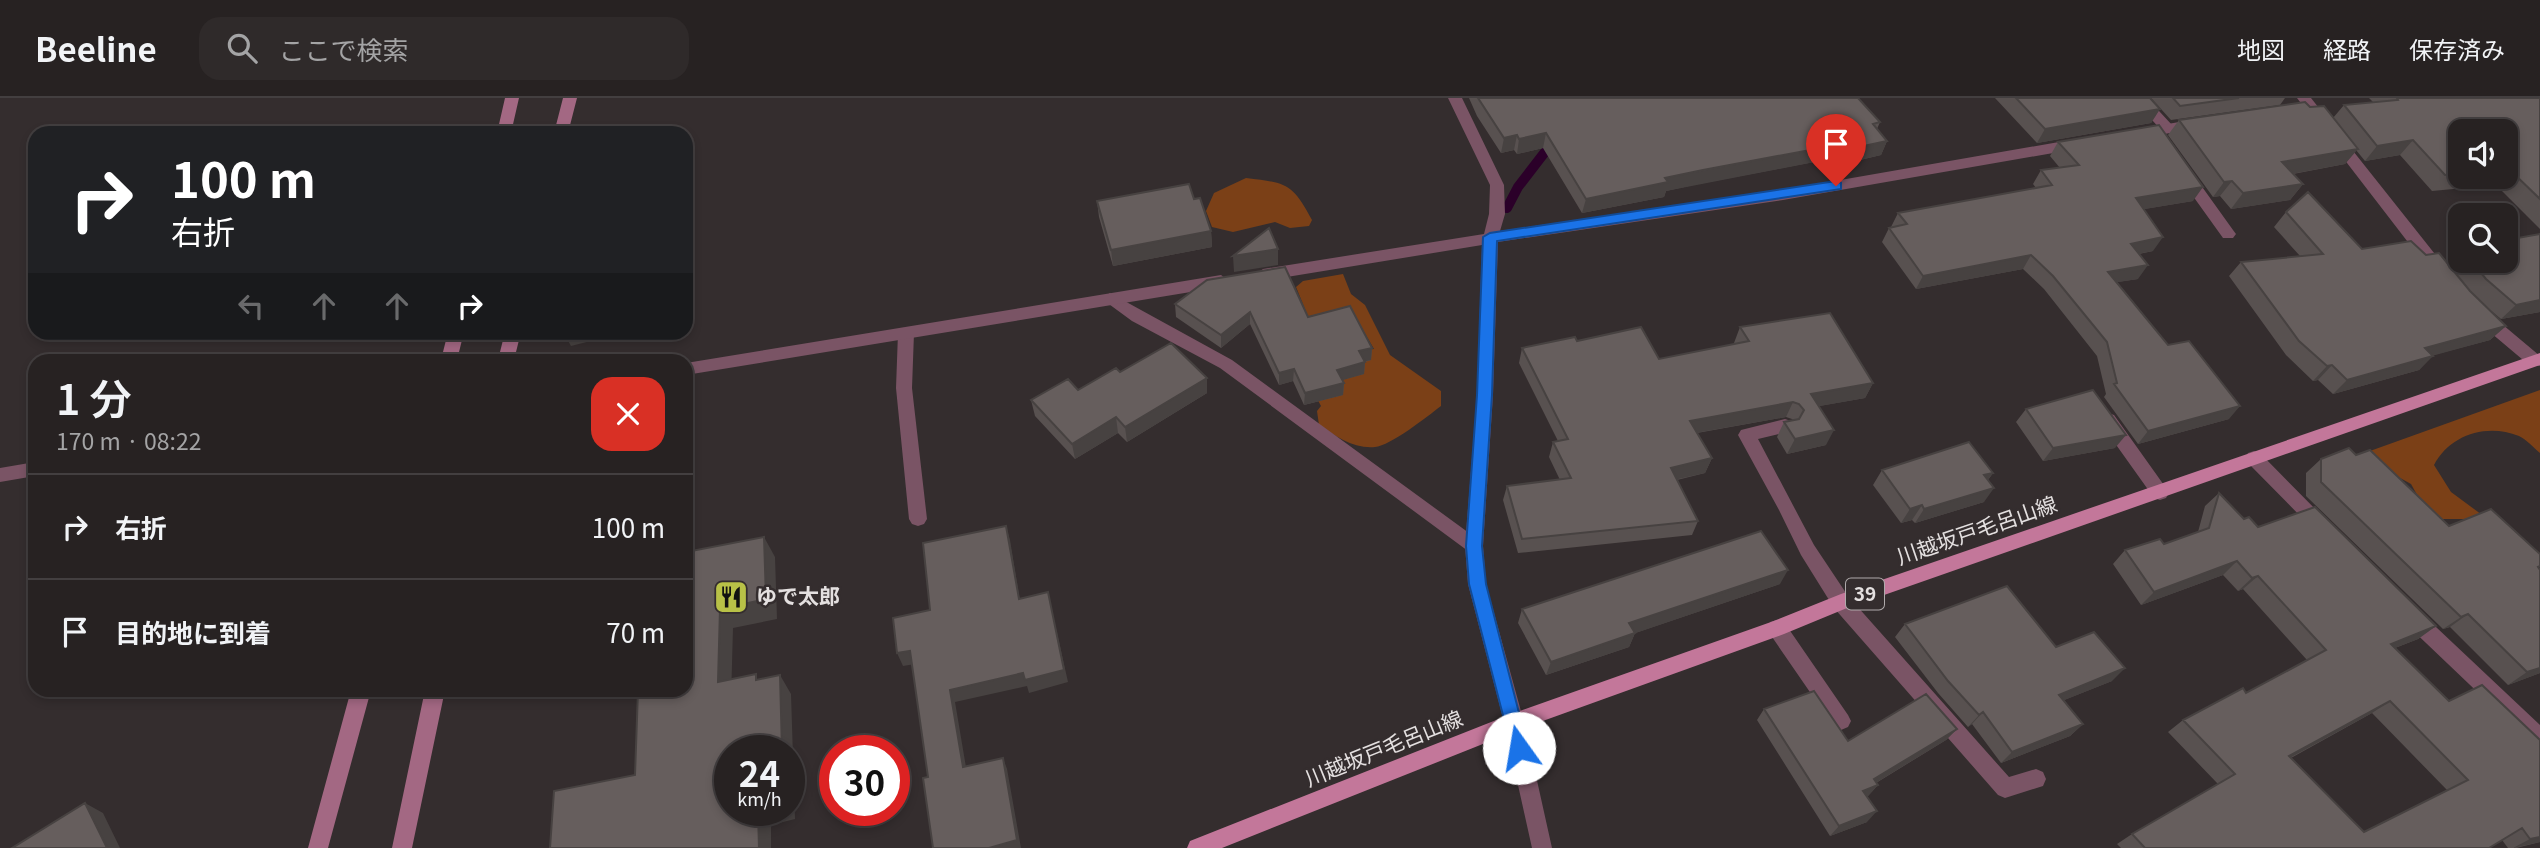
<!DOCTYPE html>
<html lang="ja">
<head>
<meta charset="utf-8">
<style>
  :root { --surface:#272222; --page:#2f2a2a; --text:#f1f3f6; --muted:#a4a4a5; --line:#433f40 }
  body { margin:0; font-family:Georgia,"Noto Sans JP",serif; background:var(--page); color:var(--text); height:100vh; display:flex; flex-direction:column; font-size:26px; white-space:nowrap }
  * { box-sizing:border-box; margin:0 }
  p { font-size:23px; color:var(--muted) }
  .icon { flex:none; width:38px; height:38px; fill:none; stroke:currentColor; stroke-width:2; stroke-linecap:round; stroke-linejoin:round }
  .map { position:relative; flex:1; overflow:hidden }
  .drawer { position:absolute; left:28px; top:256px; width:665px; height:343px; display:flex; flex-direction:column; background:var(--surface); border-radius:21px; box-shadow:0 4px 10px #0003,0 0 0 2px var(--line) }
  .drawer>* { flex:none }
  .banner { position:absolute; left:28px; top:28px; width:665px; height:214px; border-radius:21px; box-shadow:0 4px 10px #0003,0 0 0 2px var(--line); background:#202124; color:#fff; overflow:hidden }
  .controls { position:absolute; left:2448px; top:21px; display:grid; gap:14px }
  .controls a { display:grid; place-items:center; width:70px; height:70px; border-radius:14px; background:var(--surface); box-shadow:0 4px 10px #0003,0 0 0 2px var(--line); font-size:35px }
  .speed { position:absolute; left:714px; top:637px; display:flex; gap:14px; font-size:35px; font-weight:700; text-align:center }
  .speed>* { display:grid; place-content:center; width:91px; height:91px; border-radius:50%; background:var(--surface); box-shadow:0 4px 10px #0003,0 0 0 2px var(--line); line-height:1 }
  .speed small { font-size:18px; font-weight:400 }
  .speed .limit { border:10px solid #d22; background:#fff; color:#111 }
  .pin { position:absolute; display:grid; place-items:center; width:60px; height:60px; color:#fff; margin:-72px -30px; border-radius:50% 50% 50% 0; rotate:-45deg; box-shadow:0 0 7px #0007 }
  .pin .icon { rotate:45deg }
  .me { position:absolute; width:77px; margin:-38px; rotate:347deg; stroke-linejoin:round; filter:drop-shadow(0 0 5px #0008) }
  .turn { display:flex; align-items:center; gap:24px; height:147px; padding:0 28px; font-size:32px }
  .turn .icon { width:91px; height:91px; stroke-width:2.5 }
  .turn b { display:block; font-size:49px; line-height:60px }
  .lanes { display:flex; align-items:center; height:66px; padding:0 28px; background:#0003; justify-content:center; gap:35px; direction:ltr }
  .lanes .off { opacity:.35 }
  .round { display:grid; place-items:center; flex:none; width:74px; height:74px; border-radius:21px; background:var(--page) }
  .summary { display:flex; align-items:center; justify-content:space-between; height:119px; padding:0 28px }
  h1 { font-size:42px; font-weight:600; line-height:52px }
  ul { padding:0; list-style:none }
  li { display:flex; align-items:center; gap:21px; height:105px; padding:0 28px; border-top:2px solid var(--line) }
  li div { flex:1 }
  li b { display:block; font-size:26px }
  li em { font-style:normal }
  header { display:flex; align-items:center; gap:42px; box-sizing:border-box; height:98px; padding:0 35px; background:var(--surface); border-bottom:2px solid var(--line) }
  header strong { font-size:33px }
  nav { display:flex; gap:38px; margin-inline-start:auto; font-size:24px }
  .search { width:490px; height:63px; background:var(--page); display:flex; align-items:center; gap:18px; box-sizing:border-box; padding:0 24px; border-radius:21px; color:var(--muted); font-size:26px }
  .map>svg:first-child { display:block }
  .green { fill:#7b4017 }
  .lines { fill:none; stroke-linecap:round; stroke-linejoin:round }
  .stream { stroke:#2b0029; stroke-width:10 }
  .service { fill:#7a5465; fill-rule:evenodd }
  .minor { fill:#7a5465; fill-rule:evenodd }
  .secondary { fill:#a36883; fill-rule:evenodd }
  .primary { fill:#c3779a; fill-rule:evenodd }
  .wall { fill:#585150; fill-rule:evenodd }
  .shaded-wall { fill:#474241 }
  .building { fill:#665e5d; stroke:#474241; stroke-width:2; fill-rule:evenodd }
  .route { fill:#1a73e8; stroke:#114b97; stroke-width:2 }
  .labels { text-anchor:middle; stroke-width:5; stroke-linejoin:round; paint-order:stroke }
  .shield { fill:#342d2e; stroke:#afaaab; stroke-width:2 }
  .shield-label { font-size:19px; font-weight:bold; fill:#e4e0e0 }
  .street-label { font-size:21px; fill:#e4e0e0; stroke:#342d2e }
  .poi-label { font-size:21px; font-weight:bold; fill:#e4e0e0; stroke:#342d2e; text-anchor:start }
</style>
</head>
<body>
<header>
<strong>Beeline</strong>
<div class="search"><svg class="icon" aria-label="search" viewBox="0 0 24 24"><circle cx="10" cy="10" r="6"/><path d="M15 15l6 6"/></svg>ここで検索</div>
<nav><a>地図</a><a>経路</a><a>保存済み</a></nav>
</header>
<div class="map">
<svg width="2540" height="750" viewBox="0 0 2540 750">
  <rect width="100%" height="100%" fill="#342d2e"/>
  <!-- green -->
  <path class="green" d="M1246 80C1287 85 1292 85 1312 122L1309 128 1290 130 1275 124 1233 134 1212 129 1206 113 1214 95Z
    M1343 176 1351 196 1365 207 1390 257 1441 293V308C1428 318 1390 348 1375 349 1354 351 1335 338 1319 327L1317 313 1321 308 1314 295 1342 254 1374 251 1353 215 1311 226 1296 189 1303 183Z
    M2540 292V355C2534 350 2526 341 2519 338 2486 325 2450 337 2434 367L2451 394 2493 425 2474 421H2437L2421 404 2411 386 2391 375 2370 353Z"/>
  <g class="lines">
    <!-- stream -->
    <path class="stream" d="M1507 110 1518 89 1555 41"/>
    <!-- service -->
    <path class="service" d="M2132 0H2147L2172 27V33H2162Z
      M2185 71 2190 72 2233 132 2236 136 2233 140H2223L2180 80 2178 76Z
      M1110 195 1232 262 1480 443 1483 448 1480 453 1474 456 1468 453 1220 270 1132 223 1102 201Z
      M906 229 914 235 912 290 927 421 924 426 918 428 912 426 909 421 896 290 898 235Z
      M2108 315 2114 317 2166 390 2169 395 2166 400 2160 402 2154 400 2102 327 2099 322 2102 317Z
      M1785 321 1791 323 1794 328 1791 333 1758 341 1814 447 1848 498 2009 679 2036 671 2043 674 2046 681 2043 688 2005 700 1998 697 1834 510 1801 457 1779 412 1738 337 1741 332Z
      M1777 522 1784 524 1848 617 1851 623 1848 629 1841 632 1834 629 1770 536 1768 530 1770 524Z"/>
    <!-- minor -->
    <path class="minor" d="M1448 0H1462L1504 87 1505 116 1500 133 1783 92 2076 41 2083 46 2076 51 1783 102 1498 144 1493 297 1483 448 1486 486 1524 624 1552 750H1532L1504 624 1468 486 1465 448 1477 297 1482 147 1263 183 1255 177 1263 171 1484 136 1489 116 1490 87Z
      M2297 0H2311L2446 170 2448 174 2446 178H2434Z
      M2197 21 2204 26 2202 29 2138 41 2131 36 2138 31Z
      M1221 177 1229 183 1221 189 686 277V265Z
      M2484 214 2490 216 2540 258V268L2529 267 2478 224 2476 220 2478 216Z
      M2254 353 2260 355 2326 422 2329 427 2326 432 2320 434 2314 432 2248 365 2245 360 2248 355Z
      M35 364V378L0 384V370Z
      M2412 511 2419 513 2540 627V649L2533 647 2405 525 2403 519 2405 513Z"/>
    <!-- secondary -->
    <path class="secondary" d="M505 0H519L511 35H497Z
      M563 0H577L568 35H554Z
      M448 234H464L457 262H441Z
      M505 234H521L514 262H498Z
      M351 592H371L328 750H308Z
      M425 592H445L412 750H392Z"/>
    <!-- primary -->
    <path class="primary" d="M2540 255V267L1847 510 1784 536 1518 632 1222 750H1187L1190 743 1514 615 1771 524 1841 496Z"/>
  </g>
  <!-- wall -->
  <path class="wall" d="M1469 0H1858L1880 24 1877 31 1887 43 1881 57 1839 67 1830 61 1698 86 1666 93 1664 99 1582 115 1543 50 1517 56 1514 52 1501 55 1477 18Z
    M1995 0H2150L2160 11 2151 25 2037 45Z
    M2151 0H2285L2280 7 2171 22Z
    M2369 0H2540V131L2496 87 2432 93 2400 57 2365 63 2356 52 2345 66 2293 76 2303 86 2290 102 2231 111 2220 98 2213 99 2168 37 2179 22 2310 9 2333 20 2344 7 2373 4ZM2460 33H2506V79H2460Z
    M2058 44 2193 103 2144 111 2153 153 2139 156 2138 181 2117 184 2229 321 2138 346 2104 299 2106 296 2097 258 2044 191 2023 171 1916 191 1882 144 1889 130 1891 129 1898 115 2036 90 2033 86 2041 72 2060 70 2050 58Z
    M1097 103 1211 133 1212 149 1113 168 1099 119Z
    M2286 114 2362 151 2426 157 2447 165 2460 151V163H2506L2540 214 2501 221 2485 208 2506 228 2490 242 2433 257 2419 272 2333 296 2318 282 2313 283 2286 257 2229 178 2241 164 2300 158 2274 129Z
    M1175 206 1308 219 1372 250 1371 262 1365 264 1364 276 1342 282 1344 285 1343 297 1304 307 1293 283 1279 287 1250 226 1221 250 1176 219Z
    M1740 229 1873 285 1865 300 1819 308 1826 347 1787 356 1777 339 1784 324 1793 322 1792 321 1786 319 1697 335 1712 360 1705 375 1677 382 1698 423 1692 437 1518 455 1503 402 1507 388 1560 382 1549 359 1553 344 1558 343 1519 265 1522 250 1577 243 1659 261 1735 246 1734 245Z
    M1120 274 1207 295 1127 344 1118 335 1075 361 1035 318 1031 302 1078 292Z
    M2026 311 2115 350 2043 363 2016 324Z
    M2321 361 2540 575 2508 587 2450 529 2443 531 2306 398V375Z
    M1882 372 1993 375 1988 382 1984 404 1915 425 1912 422 1901 425 1873 387Z
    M2219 395 2244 421 2436 528 2418 541 2395 550 2449 603 2540 642V744L2516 750H2508L2502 742 2489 750H2121L2117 746 2132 736 2218 686 2168 634 2183 622 2246 595 2307 562 2243 491 2238 493 2223 477 2141 507 2113 466 2125 452 2164 446 2198 434 2205 408ZM2372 615 2447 692 2364 734 2291 660Z
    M1780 486 1635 535 1629 549 1546 577 1518 525 1522 511Z
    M1905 526 2056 549 2112 583 2064 602 2083 626 2070 638 2001 665 1972 626 1968 629 1938 595 1895 539Z
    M1764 611 1848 643 1957 631 1946 642 1876 685 1878 687 1867 699V724L1830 738 1757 622Z"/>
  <!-- shaded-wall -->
  <path class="shaded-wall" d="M2160 11 2151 25 2037 45 2045 31Z
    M1546 35 1543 50 1517 56 1519 41Z
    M1517 37 1514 52 1501 55 1504 40Z
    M2413 42 2400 57 2365 63 2377 48Z
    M1887 43 1881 57 1839 67 1845 52Z
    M1837 47 1830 61 1666 93 1664 99 1582 115 1586 101 1665 80Z
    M2358 51 2345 66 2270 80 2282 64Z
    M2232 83 2220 98 2213 99 2224 84Z
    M2303 86 2290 102 2231 111 2243 95Z
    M2203 89 2193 103 2127 114 2136 100Z
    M1211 133 1212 149 1113 168 1111 152Z
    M2163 139 2153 153 2121 159 2131 146Z
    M1278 151V167L1234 174 1233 158Z
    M2031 157 2023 171 1916 191 1923 178Z
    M2148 167 2138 181 2099 187 2108 174Z
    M2540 202V214L2501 221 2516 207Z
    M1250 214V226L1221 250V237Z
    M2506 228 2490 242 2410 264 2425 250Z
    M563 234H626L571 248Z
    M1372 250 1371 262 1358 265 1359 253Z
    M2433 258 2419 272 2333 296 2347 282Z
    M1365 264 1364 276 1336 284 1337 272Z
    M2332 267 2318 282 2313 283 2327 268Z
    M1294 271 1293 283 1279 287V275Z
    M1207 280V295L1127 344 1125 329Z
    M1344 285 1343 297 1304 307 1305 295Z
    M1873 285 1865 300 1803 311 1811 296Z
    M1793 304 1786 319 1684 337 1690 323Z
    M2240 308 2229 321 2138 346 2148 333Z
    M1116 319 1118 335 1075 361 1072 346Z
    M1834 332 1826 347 1787 356 1795 341Z
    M2126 337 2115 350 2043 363 2053 350Z
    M1712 360 1705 375 1665 384 1671 370Z
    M1993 375 1982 390 1984 377Z
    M1994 390 1984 404 1915 425 1924 411Z
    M1922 407 1912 422 1901 425 1910 411Z
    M1006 428 1010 442 1022 515 1019 501Z
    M764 439 775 459 777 521 733 530 731 602 718 584 720 511Z
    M2237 463 2223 477 2141 507 2154 494Z
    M1788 472 1780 486 1624 539 1629 525Z
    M2258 478 2243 491 2238 493 2252 480Z
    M1051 508 1068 584 1029 595 1027 588 955 604 968 681 963 669 950 592Z
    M2468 516 2450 529 2443 531 2461 519Z
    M2436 528 2418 541 2374 558 2391 546Z
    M1635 535 1629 549 1546 577 1551 564Z
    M910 553 915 566 903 568 897 555Z
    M2125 570 2112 583 2047 609 2059 597Z
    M2540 570V575L2508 587 2527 574Z
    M780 577 791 596 795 721 771 727V750H759L758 712H789V653H782Z
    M2390 603 2372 615 2273 669 2289 658Z
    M1983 614 1972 626 1968 629 1979 617Z
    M2083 626 2070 638 2001 665 2012 654Z
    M1957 631 1946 642 1864 692 1874 681Z
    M1003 660 1007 671 1021 750H989Z
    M1878 687 1868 698 1854 704 1863 693Z
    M85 705 103 715 120 750H107Z
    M1877 713 1867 724 1830 738 1839 728Z
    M2540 739V744L2513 750 2530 741Z"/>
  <!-- building -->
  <path class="building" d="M1478 0H1858L1880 24 1873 26 1887 43 1845 52 1837 47 1703 72 1665 80 1668 84 1586 101 1546 35 1519 41 1517 37 1504 40Z
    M2016 0H2150L2160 11 2045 31Z
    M2173 0H2239L2180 8Z
    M2397 0H2540V101L2510 72H2506V33H2460V76L2445 77 2413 42 2377 48 2344 7 2398 2Z
    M2305 4 2310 9 2324 8 2358 51 2282 64 2303 86 2243 95 2232 83 2224 84 2179 22Z
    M2159 27 2203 89 2136 100 2163 139 2131 146 2148 167 2108 174 2168 247 2189 243 2240 308 2148 333 2114 286 2117 285 2107 244 2053 178 2031 157 1923 178 1889 130 1907 126 1898 115 2052 87 2041 72 2079 67 2058 44Z
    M1189 86 1194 101 1200 100 1211 133 1111 152 1097 103Z
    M2308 94 2362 151 2411 143 2426 157 2439 155 2470 193 2506 228 2425 250 2433 258 2347 282 2332 267 2327 268 2299 243 2241 164 2323 156 2286 114Z
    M1269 130 1278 151 1233 158Z
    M2540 136V202L2516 207 2486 181 2471 163H2506V142Z
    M1285 169 1308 219 1350 208 1372 250 1359 253 1365 264 1337 272 1344 285 1305 295 1294 271 1279 275 1250 214 1221 237 1175 206 1207 182Z
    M1830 215 1873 285 1811 296 1834 332 1795 341 1784 324 1799 321 1804 312 1799 306 1793 304 1690 323 1712 360 1671 370 1698 423 1522 441 1507 388 1571 380 1553 344 1568 341 1522 250 1575 239 1577 243 1641 229 1659 261 1749 243 1740 229Z
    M1171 245 1207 280 1125 329 1116 319 1072 346 1031 302 1068 281 1078 292 1116 270 1120 274Z
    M2093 292 2126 337 2053 350 2026 311Z
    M1969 344 1993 375 1984 377 1994 390 1924 411 1922 407 1910 411 1882 372Z
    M2349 350 2356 357 2370 352 2449 428 2491 411 2540 456V468L2538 469 2540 472V570L2527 574 2468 516 2461 519 2321 384V361Z
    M2219 395 2244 421 2249 419 2258 429 2315 409 2436 528 2391 546 2449 603 2482 587 2540 642V739L2530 741 2522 730 2489 750H2145L2132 736 2235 676 2183 622 2243 590 2246 595 2326 552 2258 478 2252 480 2237 463 2154 494 2125 452 2160 441 2164 446 2209 430ZM2390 603 2468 682 2364 734 2289 658Z
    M1006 428 1019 501 1048 494 1064 572 1025 582 1023 575 950 592 963 669 1003 660 1017 742 989 750H933L923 680 928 679 910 553 897 555 893 520 930 512 923 445Z
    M1761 433 1788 472 1629 525 1635 535 1551 564 1522 511Z
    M764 439 766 501 720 511 718 584 756 576V582L780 577 782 653H730V712H758L759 750H550L554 693 635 677 638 592H686V454Z
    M2007 488 2056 549 2094 534 2125 570 2059 597 2083 626 2012 654 1983 614 1979 617 1948 583 1905 526Z
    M1814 593 1848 643 1926 596 1957 631 1874 681 1878 687 1863 693 1877 713 1839 728 1764 611Z
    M85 705 107 750H12Z"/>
  <!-- route -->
  <path class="route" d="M1836 83 1841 85V91L1497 143 1492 297 1482 448 1486 486 1528 650 1526 656 1519 658 1513 656 1469 486 1466 448 1477 297 1483 139 1490 135Z"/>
  <!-- icons -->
  <defs>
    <g id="restaurant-square" transform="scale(1.75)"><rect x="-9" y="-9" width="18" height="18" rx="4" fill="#b8c147" stroke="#342d2e"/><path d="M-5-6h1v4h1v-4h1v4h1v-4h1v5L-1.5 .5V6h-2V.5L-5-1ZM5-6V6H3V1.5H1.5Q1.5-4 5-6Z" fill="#111"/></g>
  </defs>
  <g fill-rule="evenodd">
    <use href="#restaurant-square" x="731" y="499"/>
  </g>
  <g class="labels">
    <!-- shield labels -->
    <rect class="shield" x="1846" y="480.5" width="38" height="31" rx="5"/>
    <g class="shield-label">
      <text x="1865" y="503">39</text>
    </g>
    <!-- street labels -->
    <g class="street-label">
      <text transform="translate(1977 433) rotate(-19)" y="7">川越坂戸毛呂山線</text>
      <text transform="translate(1384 651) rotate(-22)" y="7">川越坂戸毛呂山線</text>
    </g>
    <!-- poi labels -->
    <g class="poi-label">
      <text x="756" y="506">ゆで太郎</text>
    </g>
  </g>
</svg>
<div class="controls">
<a><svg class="icon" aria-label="sound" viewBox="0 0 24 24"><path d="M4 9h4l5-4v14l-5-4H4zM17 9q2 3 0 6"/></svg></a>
<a><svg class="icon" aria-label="search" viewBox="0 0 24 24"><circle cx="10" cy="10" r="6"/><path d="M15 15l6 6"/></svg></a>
</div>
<div class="speed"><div>24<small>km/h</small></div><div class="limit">30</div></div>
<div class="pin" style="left:1836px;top:88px;background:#d93025"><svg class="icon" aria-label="arrive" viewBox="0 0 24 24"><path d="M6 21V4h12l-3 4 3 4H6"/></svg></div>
<svg class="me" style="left:1519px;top:650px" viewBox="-20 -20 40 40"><circle r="19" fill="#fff"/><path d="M0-13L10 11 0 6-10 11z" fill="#1a73e8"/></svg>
<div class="banner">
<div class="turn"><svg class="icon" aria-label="right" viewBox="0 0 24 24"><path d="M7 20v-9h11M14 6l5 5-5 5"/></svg><div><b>100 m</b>右折</div></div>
<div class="lanes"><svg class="icon off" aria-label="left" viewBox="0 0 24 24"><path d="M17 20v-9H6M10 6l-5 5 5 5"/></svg><svg class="icon off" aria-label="ahead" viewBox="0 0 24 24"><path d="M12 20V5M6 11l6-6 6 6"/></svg><svg class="icon off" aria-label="ahead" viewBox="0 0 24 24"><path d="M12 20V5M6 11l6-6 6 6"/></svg><svg class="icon" aria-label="right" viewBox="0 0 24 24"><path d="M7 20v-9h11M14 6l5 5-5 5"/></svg></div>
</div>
<section class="drawer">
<div class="summary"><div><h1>1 分</h1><p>170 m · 08:22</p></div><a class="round" style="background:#d93025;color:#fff"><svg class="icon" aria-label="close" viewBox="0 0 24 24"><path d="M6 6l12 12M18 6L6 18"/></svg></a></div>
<ul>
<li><svg class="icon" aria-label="right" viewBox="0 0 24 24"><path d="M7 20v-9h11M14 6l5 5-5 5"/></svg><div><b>右折</b></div><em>100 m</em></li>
<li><svg class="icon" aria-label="arrive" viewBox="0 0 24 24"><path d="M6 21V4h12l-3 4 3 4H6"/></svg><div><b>目的地に到着</b></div><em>70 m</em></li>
</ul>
</section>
</div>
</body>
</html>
